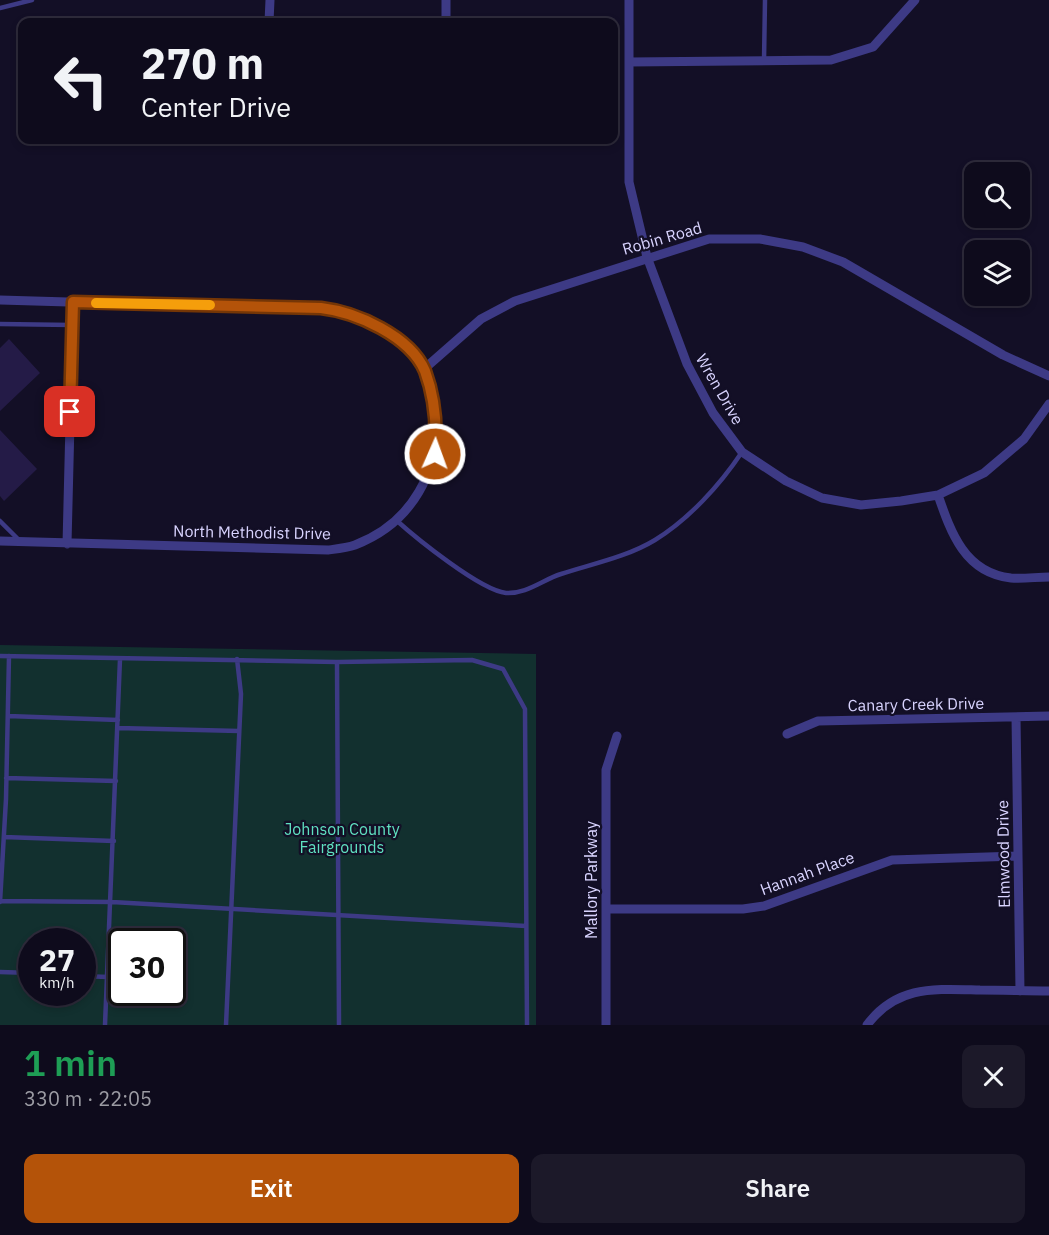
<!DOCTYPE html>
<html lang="en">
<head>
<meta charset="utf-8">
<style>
  :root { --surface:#0e0b1c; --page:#1c1929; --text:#f1f3f6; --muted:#9b9ba3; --line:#2e2b3b; --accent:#b45309 }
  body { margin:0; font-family:"IBM Plex Sans",sans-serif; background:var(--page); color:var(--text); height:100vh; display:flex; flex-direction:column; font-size:22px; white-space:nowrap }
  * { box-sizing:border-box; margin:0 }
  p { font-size:20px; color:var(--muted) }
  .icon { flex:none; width:33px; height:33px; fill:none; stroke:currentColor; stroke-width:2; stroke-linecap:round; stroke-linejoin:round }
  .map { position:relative; height:1025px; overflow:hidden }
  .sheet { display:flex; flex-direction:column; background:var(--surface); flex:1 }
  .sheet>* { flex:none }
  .guide { position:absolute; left:18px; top:18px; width:600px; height:126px; border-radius:12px; box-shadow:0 3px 9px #0003,0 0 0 2px var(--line); background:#0e0b1c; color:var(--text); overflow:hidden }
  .buttons { position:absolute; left:964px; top:162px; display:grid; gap:12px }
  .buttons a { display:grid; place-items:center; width:66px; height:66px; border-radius:12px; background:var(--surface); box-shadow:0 3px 9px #0003,0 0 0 2px var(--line); font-size:30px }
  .speed { position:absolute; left:18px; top:928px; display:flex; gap:12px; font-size:30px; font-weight:700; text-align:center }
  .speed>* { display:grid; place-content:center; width:78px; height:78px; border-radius:50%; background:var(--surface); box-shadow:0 3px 9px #0003,0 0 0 2px var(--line); line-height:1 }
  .speed small { font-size:15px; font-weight:400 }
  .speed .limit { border:3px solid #111; border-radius:9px; background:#fff; color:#111 }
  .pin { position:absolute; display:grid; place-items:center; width:51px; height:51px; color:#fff; margin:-26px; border-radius:12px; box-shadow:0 3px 9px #0006 }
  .me { position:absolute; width:66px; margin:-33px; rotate:2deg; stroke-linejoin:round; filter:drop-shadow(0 0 4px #0008) }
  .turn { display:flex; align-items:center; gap:21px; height:126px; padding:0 24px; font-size:27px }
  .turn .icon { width:78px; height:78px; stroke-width:2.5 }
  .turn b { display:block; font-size:42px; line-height:51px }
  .round { display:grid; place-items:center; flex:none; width:63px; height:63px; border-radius:12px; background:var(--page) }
  .head { display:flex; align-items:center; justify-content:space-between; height:102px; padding:0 24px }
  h1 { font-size:36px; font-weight:600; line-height:45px; color:#1e9e55 }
  .button { display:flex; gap:12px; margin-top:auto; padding:12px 24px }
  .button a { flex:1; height:69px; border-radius:12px; background:var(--accent); color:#fff; font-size:24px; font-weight:600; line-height:69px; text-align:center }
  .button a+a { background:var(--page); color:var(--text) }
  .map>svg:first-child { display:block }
  .green { fill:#12302f; fill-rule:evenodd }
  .building { fill:#241b47 }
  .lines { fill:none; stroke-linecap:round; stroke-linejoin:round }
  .lane { stroke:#3d3a85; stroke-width:4.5 }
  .street { stroke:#3d3a85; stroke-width:9 }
  .route-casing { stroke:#753606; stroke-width:15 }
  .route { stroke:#b45309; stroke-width:10 }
  .slow { stroke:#f59e0b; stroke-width:10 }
  .labels { text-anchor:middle; stroke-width:4.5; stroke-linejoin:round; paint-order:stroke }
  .street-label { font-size:16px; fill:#d9d4ff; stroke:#130f26 }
  .park-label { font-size:16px; fill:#5fe0c0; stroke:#130f26 }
</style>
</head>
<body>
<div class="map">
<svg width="1049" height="1025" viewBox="0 0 1049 1025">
  <rect width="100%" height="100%" fill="#130f26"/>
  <!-- green -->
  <path class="green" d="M0 645 536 654V1025H0ZM32 942H82V993H32ZM122 942H172V993H122Z"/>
  <!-- building -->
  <path class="building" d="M9 339 40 373 0 411V348Z
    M0 430 37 469 4 501 0 496Z"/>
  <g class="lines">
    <!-- lane -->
    <path class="lane" d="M0 8 32 0
      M764 61 765 0
      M0 324 72 325
      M396 520C416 538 480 590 506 593 527 594 542 580 561 574 592 564 627 557 655 540 689 519 720 485 742 452
      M0 521 19 540
      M0 656 337 662 472 660 503 669 525 709 527 1025
      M337 662 339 1025
      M8 716 118 720
      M118 728 239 731
      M6 778 116 781
      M4 837 114 841
      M0 901 112 902 526 926
      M0 902 6 799 9 656
      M0 972 32 973
      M82 976 108 977
      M105 1025 120 659
      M226 1025 241 694 237 659"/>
    <!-- street -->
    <path class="street" d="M446 0V22
      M629 0V182L647 257 687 364 713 413 742 452 786 481 822 498 861 505 901 501 938 495 984 473 1024 439 1049 404
      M269 22 270 0
      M629 62 831 60 873 47 915 0
      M0 300 340 310C370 320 410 340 424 370 430 383 432 397 434 411 442 470 412 523 355 545 347 548 336 549 328 550L0 541
      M424 369 481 319 515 301 709 239H760L803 247 843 262 1003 355 1049 376
      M938 495C951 533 965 573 1011 578 1023 579 1037 577 1049 577
      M67 544 73 302
      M1016 717 1020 991
      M787 734 818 721 1049 716
      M606 909H743L764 906 892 860 1018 856
      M606 1025V770L617 736
      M867 1025C897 985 935 989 980 990 1003 990 1026 991 1049 991"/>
  </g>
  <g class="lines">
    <!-- route casing -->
    <g class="route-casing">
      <path id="route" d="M70 412 73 302 321 308C356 312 410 336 425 371 435 398 437 427 435 454"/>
    </g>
    <!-- route -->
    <use href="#route" class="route"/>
    <!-- slow -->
    <path class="slow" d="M96 303 210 305"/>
  </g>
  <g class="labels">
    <!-- street labels -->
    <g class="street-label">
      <text transform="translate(662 238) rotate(-16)" y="6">Robin Road</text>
      <text transform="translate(720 389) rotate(60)" y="6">Wren Drive</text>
      <text transform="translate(252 532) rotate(1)" y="6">North Methodist Drive</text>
      <text transform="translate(916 704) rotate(-1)" y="6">Canary Creek Drive</text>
      <text transform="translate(1003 854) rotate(-91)" y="6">Elmwood Drive</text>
      <text transform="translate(807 873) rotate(-20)" y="6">Hannah Place</text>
      <text transform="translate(591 880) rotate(-90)" y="6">Mallory Parkway</text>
    </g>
    <!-- park labels -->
    <g class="park-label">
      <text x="342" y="835">Johnson County<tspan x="342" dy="18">Fairgrounds</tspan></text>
    </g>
  </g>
</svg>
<div class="buttons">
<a><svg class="icon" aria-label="search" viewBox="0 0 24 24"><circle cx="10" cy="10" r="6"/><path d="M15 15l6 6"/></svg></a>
<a><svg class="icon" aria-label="layers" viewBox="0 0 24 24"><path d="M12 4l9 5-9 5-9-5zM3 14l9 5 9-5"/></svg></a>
</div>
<div class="speed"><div>27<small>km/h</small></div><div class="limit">30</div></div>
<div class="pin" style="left:70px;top:412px;background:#d93025"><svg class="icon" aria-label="arrive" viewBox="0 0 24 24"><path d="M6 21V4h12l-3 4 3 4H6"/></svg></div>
<svg class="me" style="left:435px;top:454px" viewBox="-20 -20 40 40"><circle r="17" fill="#b45309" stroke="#fff" stroke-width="3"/><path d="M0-11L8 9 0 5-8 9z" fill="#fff"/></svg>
<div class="guide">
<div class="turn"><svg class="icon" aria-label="left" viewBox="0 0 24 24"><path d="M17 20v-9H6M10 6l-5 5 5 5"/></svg><div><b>270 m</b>Center Drive</div></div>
</div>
</div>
<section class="sheet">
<div class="head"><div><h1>1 min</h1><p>330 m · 22:05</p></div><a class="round"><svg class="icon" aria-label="close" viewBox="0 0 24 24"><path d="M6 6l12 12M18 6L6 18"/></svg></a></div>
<div class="button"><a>Exit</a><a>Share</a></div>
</section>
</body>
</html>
